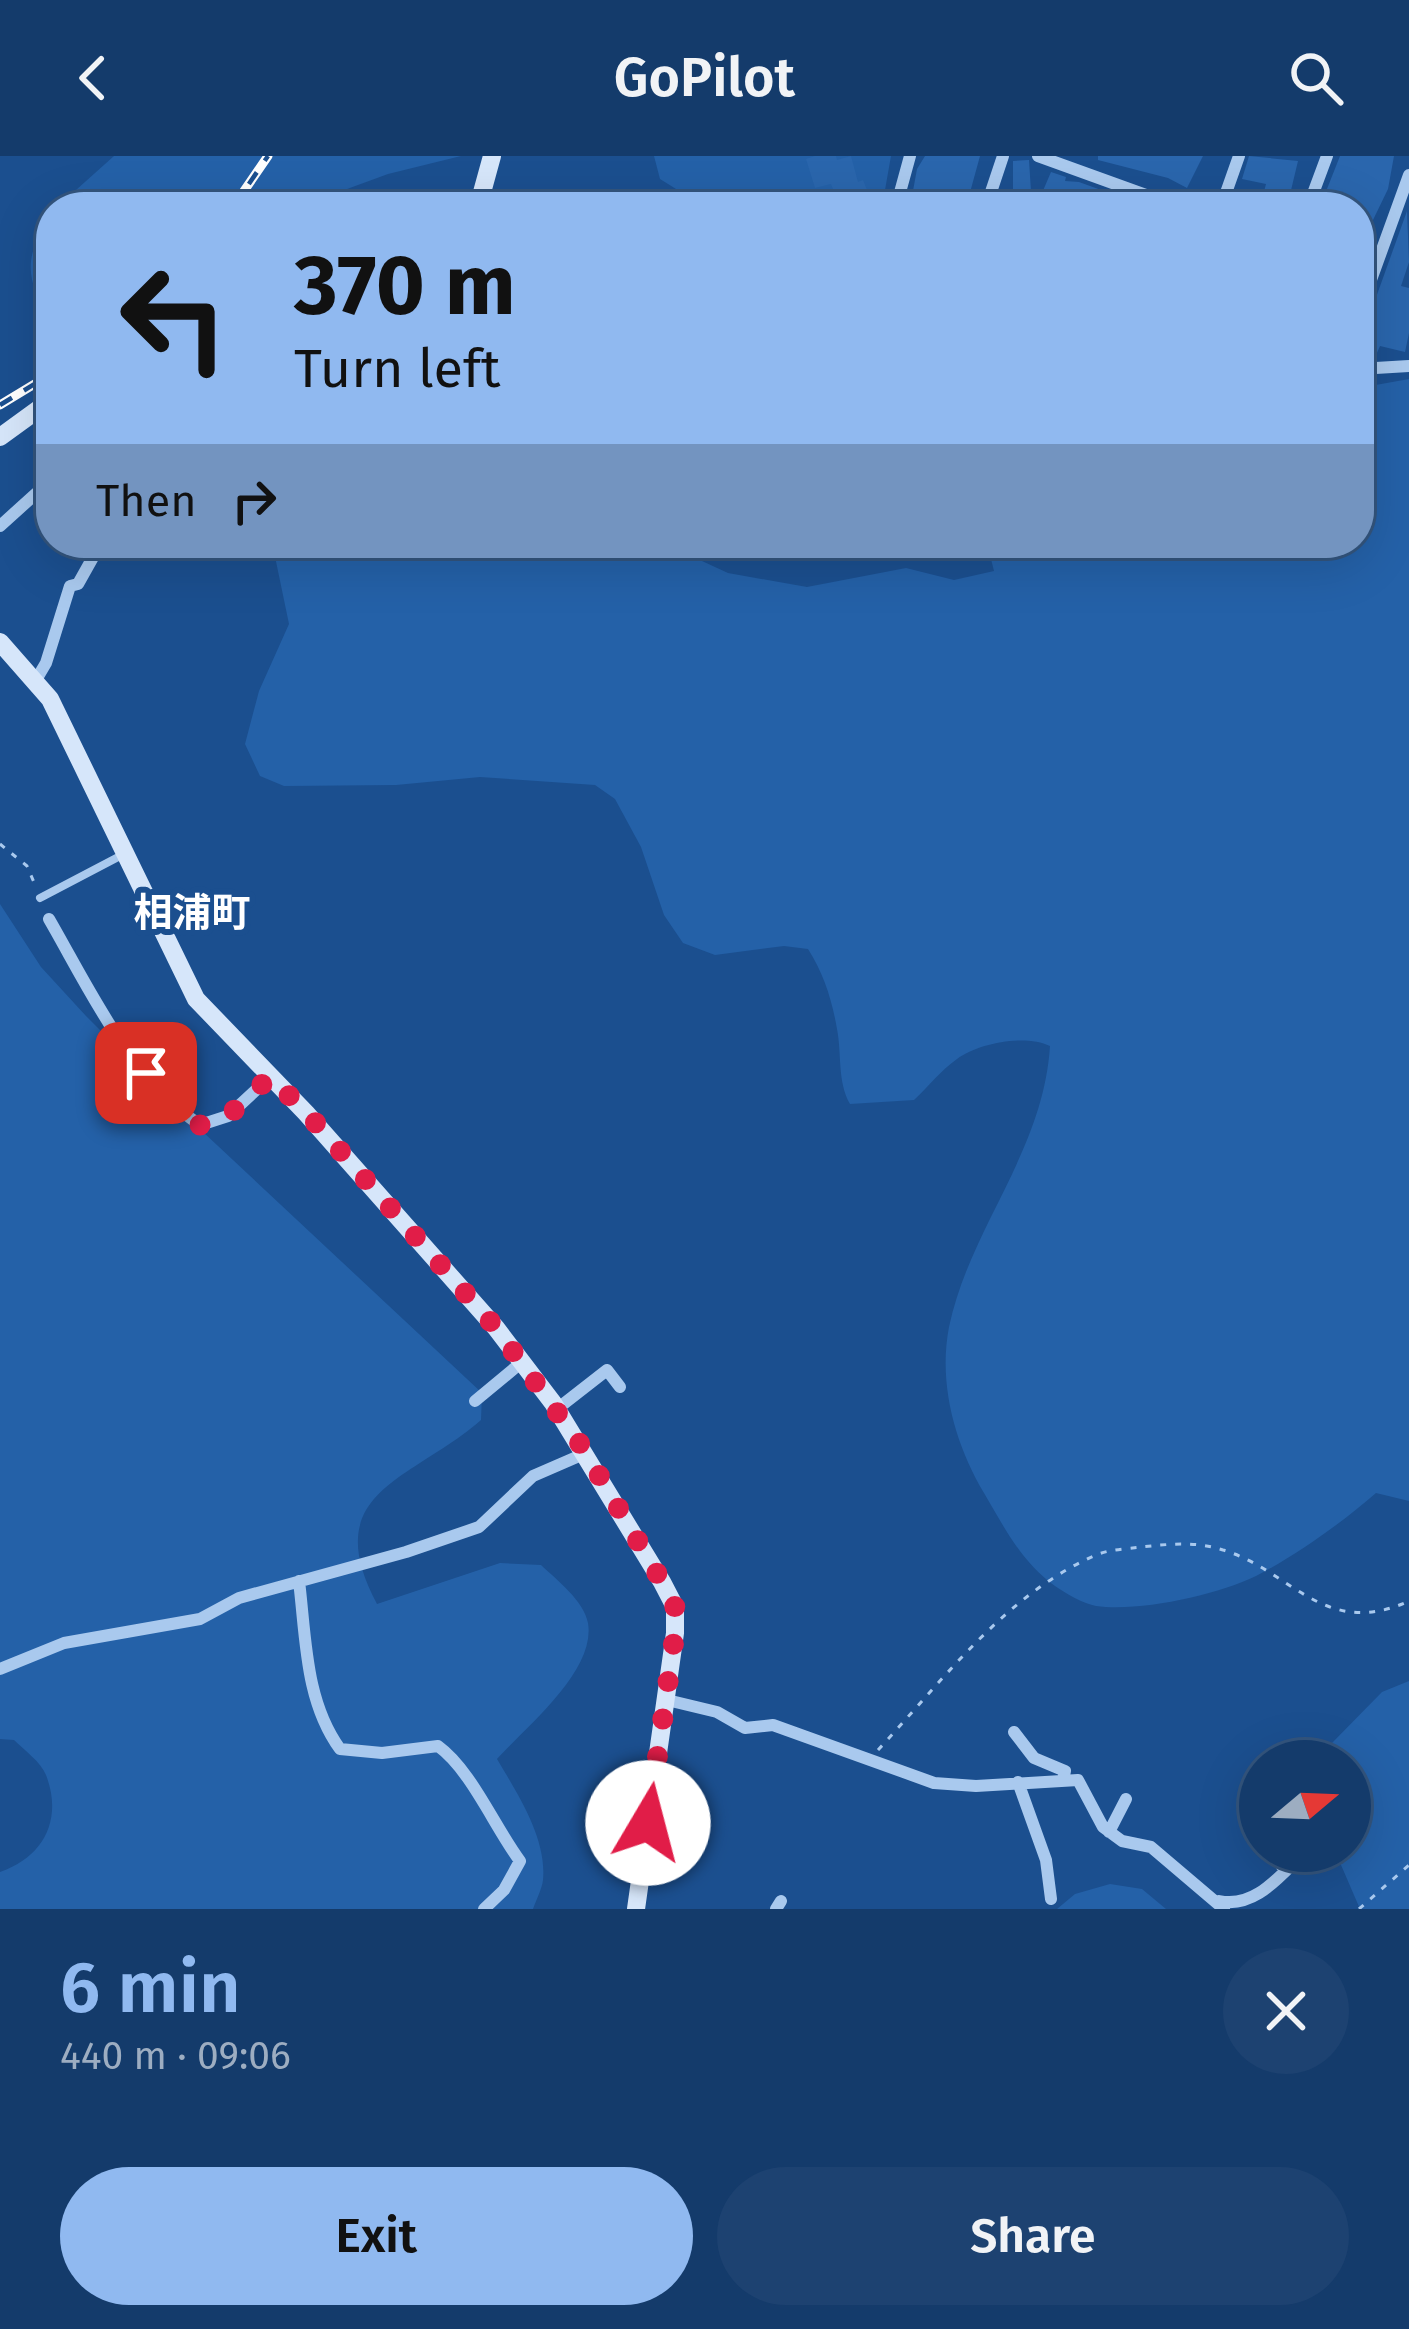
<!DOCTYPE html>
<html lang="en">
<head>
<meta charset="utf-8">
<style>
  :root { --surface:#143b6b; --page:#1d4271; --text:#f1f3f6; --muted:#9dadc1; --line:#33557e; --accent:#90b9f0 }
  body { margin:0; font-family:"Fira Sans","Noto Sans JP",sans-serif; background:var(--page); color:var(--text); height:100vh; display:flex; flex-direction:column; font-size:45px; white-space:nowrap }
  * { box-sizing:border-box; margin:0 }
  p { font-size:39px; color:var(--muted) }
  .icon { flex:none; width:66px; height:66px; fill:none; stroke:currentColor; stroke-width:2; stroke-linecap:round; stroke-linejoin:round }
  .map { position:relative; height:1753px; overflow:hidden }
  .sheet { display:flex; flex-direction:column; background:var(--surface); flex:1 }
  .sheet>* { flex:none }
  .top-card { position:absolute; left:36px; top:36px; width:1338px; height:366px; border-radius:48px; box-shadow:0 12px 48px #0002,0 0 0 3px var(--line); background:#90b9f0; color:#111; overflow:hidden }
  .needle { width:78px; rotate:71deg }
  .controls { position:absolute; left:1239px; top:1584px; display:grid; gap:24px }
  .controls a { display:grid; place-items:center; width:132px; height:132px; border-radius:50%; background:var(--surface); box-shadow:0 12px 48px #0002,0 0 0 3px var(--line); font-size:60px }
  .pin { position:absolute; display:grid; place-items:center; width:102px; height:102px; color:#fff; margin:-51px; border-radius:24px; box-shadow:0 6px 18px #0006 }
  .me { position:absolute; width:132px; margin:-66px; rotate:8deg; stroke-linejoin:round; filter:drop-shadow(0 0 9px #0008) }
  .turn { display:flex; align-items:center; gap:42px; height:252px; padding:0 60px; font-size:54px }
  .turn .icon { width:156px; height:156px; stroke-width:2.5 }
  .turn b { display:block; font-size:84px; line-height:102px }
  .then { display:flex; align-items:center; height:114px; padding:0 60px; background:#0003; gap:24px; font-size:45px }
  .round { display:grid; place-items:center; flex:none; width:126px; height:126px; border-radius:63px; background:var(--page) }
  .overview { display:flex; align-items:center; justify-content:space-between; height:204px; padding:0 60px }
  h1 { font-size:72px; font-weight:600; line-height:90px; color:var(--accent) }
  .cta { display:flex; gap:24px; margin-top:auto; padding:24px 60px }
  .cta a { flex:1; height:138px; border-radius:72px; background:var(--accent); color:#111; font-size:48px; font-weight:600; line-height:138px; text-align:center }
  .cta a+a { background:var(--page); color:var(--text) }
  header { display:flex; justify-content:space-between; align-items:center; height:156px; padding:0 60px; background:var(--surface); font-size:54px; font-weight:600 }
  .map>svg:first-child { display:block }
  .green { fill:#2461a8 }
  .building { fill:#2a66ad }
  .lines { fill:none; stroke-linecap:round; stroke-linejoin:round }
  .path { stroke:#a9c9ee; stroke-width:3; stroke-dasharray:6 9; stroke-linecap:butt }
  .lane { stroke:#a9c9ee; stroke-width:8 }
  .street { stroke:#a9c9ee; stroke-width:12 }
  .secondary { stroke:#d6e6fa; stroke-width:18 }
  .rail-casing { stroke:#fff; stroke-width:9 }
  .rail { stroke:#1b4f8f; stroke-width:4.5; stroke-dasharray:14; stroke-linecap:butt }
  .route { stroke:#e11d48; stroke-width:21; stroke-dasharray:0 37.8 }
  .labels { text-anchor:middle; stroke-width:12; stroke-linejoin:round; paint-order:stroke }
  .quarter-label { font-size:39px; font-weight:bold; fill:#fff; stroke:#1b4f8f }
</style>
</head>
<body>
<header><svg class="icon" aria-label="back" viewBox="0 0 24 24"><path d="M15 5l-7 7 7 7"/></svg>GoPilot<svg class="icon" aria-label="search" viewBox="0 0 24 24"><circle cx="10" cy="10" r="6"/><path d="M15 15l6 6"/></svg></header>
<div class="map">
<svg width="1409" height="1753" viewBox="0 0 1409 1753">
  <rect width="100%" height="100%" fill="#1b4f8f"/>
  <!-- green -->
  <path class="green" d="M114 0H461L388 18 298 51H57Z
    M654 0H891L882 51H705L660 23Z
    M51 60V169C27 122 21 105 51 60Z
    M1409 223V1345L1376 1337C1343 1366 1295 1400 1256 1420 1217 1439 1140 1456 1096 1450 1084 1448 1065 1437 1055 1430 1022 1407 1004 1371 984 1337 955 1288 938 1228 949 1171 970 1071 1043 997 1050 890 1025 878 979 887 957 903 941 914 928 931 914 944L850 948C837 925 842 898 837 873 832 844 824 818 808 793L784 790 715 799 683 787 664 759 641 691 615 643 595 629 480 621 396 629 284 630 260 620 245 588 259 535 289 468 273 391 274 387H663L728 417 807 431 906 412 954 424 994 415 987 387H1359V232Z
    M0 748 41 811 86 860 187 961 482 1237 481 1264C411 1325 317 1335 377 1448L500 1407 541 1409C557 1424 584 1445 588 1467 596 1515 527 1570 497 1603 517 1637 547 1682 543 1724 542 1733 536 1744 533 1753H0V1716C44 1701 63 1663 46 1619 41 1606 24 1594 14 1584L0 1583Z
    M1409 1525V1753H1360L1335 1695H1350V1605H1331V1588L1382 1536Z
    M1110 1728 1142 1733 1166 1753H1057L1075 1738Z"/>
  <!-- building -->
  <path class="building" d="M815 0H836L837 4 851 0 858 26 863 24 874 51H840L831 28 815 32 806 3Z
    M925 0H980L966 51H910L917 13Z
    M1098 0H1203L1187 32 1168 22 1098 4Z
    M1249 0 1298 5 1287 51H1260L1266 28 1242 23Z
    M1340 0H1394L1388 33 1359 93V51L1323 43Z
    M1029 4 1032 51H997L1003 33 1013 37V5Z
    M1051 16 1066 21 1065 25 1079 26 1148 51H1036Z
    M1407 55 1409 106 1401 130 1409 132V177L1405 196 1380 190 1376 199 1359 193V174L1369 161Z"/>
  <g class="lines">
    <!-- path -->
    <path class="path" d="M0 688 27 710 36 731
      M878 1594C944 1523 1006 1438 1096 1399 1110 1393 1127 1393 1141 1391 1170 1388 1195 1385 1223 1394 1291 1414 1324 1484 1409 1445
      M1359 1753 1409 1709"/>
    <!-- lane -->
    <path class="lane" d="M40 742 124 698"/>
    <!-- street -->
    <path class="street" d="M1038 0 1179 51
      M896 51 910 0
      M986 51 1003 0
      M1221 51 1239 0
      M1308 51 1327 0
      M1359 157 1409 19
      M1359 213 1409 210
      M38 253 43 280 51 298
      M0 370 51 324
      M36 524 46 507 70 430 78 428 101 387
      M49 763C90 834 130 922 200 969L228 960 270 921
      M475 1245 522 1206
      M557 1253 607 1214 620 1231
      M299 1425C306 1482 305 1545 340 1593L382 1597 438 1590C471 1614 494 1670 520 1705L504 1734 484 1753
      M0 1513 64 1487 200 1463 239 1442 406 1396 479 1371 533 1320 586 1297
      M667 1544 717 1556 745 1572 773 1569 934 1627 976 1630 1078 1624 1103 1671 1122 1685 1151 1691 1224 1753
      M1014 1576 1034 1602 1065 1615 1063 1624
      M1018 1626 1046 1704 1051 1743
      M1257 1672 1260 1676
      M1109 1676 1126 1643
      M1272 1695 1285 1715
      M1219 1745C1256 1753 1281 1718 1306 1695
      M776 1753 781 1745"/>
    <!-- secondary -->
    <path class="secondary" d="M478 51 492 0
      M0 281 51 244
      M0 486 50 543 196 843 306 957 496 1172 553 1247 662 1426 675 1451V1477L636 1753"/>
    <!-- rail casing -->
    <g class="rail-casing">
      <path id="rail" d="M233 51 268 0
        M0 249 51 218"/>
    </g>
    <!-- rail -->
    <use href="#rail" class="rail"/>
  </g>
  <g class="lines">
    <!-- route -->
    <path class="route" d="M146 917 178 954 200 969 228 960 270 921 306 956 496 1172 583 1292 662 1426 675 1451V1477L648 1667"/>
  </g>
  <g class="labels">
    <!-- quarter labels -->
    <g class="quarter-label">
      <text x="192" y="770">相浦町</text>
    </g>
  </g>
</svg>
<div class="controls">
<a><svg class="needle" viewBox="-14 -14 28 28"><path d="M0-13l5 13h-10z" fill="#e53935"/><path d="M0 13l5-13h-10z" fill="#9dadc1"/></svg></a>
</div>
<div class="pin" style="left:146px;top:917px;background:#d93025"><svg class="icon" aria-label="arrive" viewBox="0 0 24 24"><path d="M6 21V4h12l-3 4 3 4H6"/></svg></div>
<svg class="me" style="left:648px;top:1667px" viewBox="-20 -20 40 40"><circle r="19" fill="#fff"/><path d="M0-13L10 11 0 6-10 11z" fill="#e11d48"/></svg>
<div class="top-card">
<div class="turn"><svg class="icon" aria-label="left" viewBox="0 0 24 24"><path d="M17 20v-9H6M10 6l-5 5 5 5"/></svg><div><b>370 m</b>Turn left</div></div>
<div class="then">Then<svg class="icon" aria-label="right" viewBox="0 0 24 24"><path d="M7 20v-9h11M14 6l5 5-5 5"/></svg></div>
</div>
</div>
<section class="sheet">
<div class="overview"><div><h1>6 min</h1><p>440 m · 09:06</p></div><a class="round"><svg class="icon" aria-label="close" viewBox="0 0 24 24"><path d="M6 6l12 12M18 6L6 18"/></svg></a></div>
<div class="cta"><a>Exit</a><a>Share</a></div>
</section>
</body>
</html>
